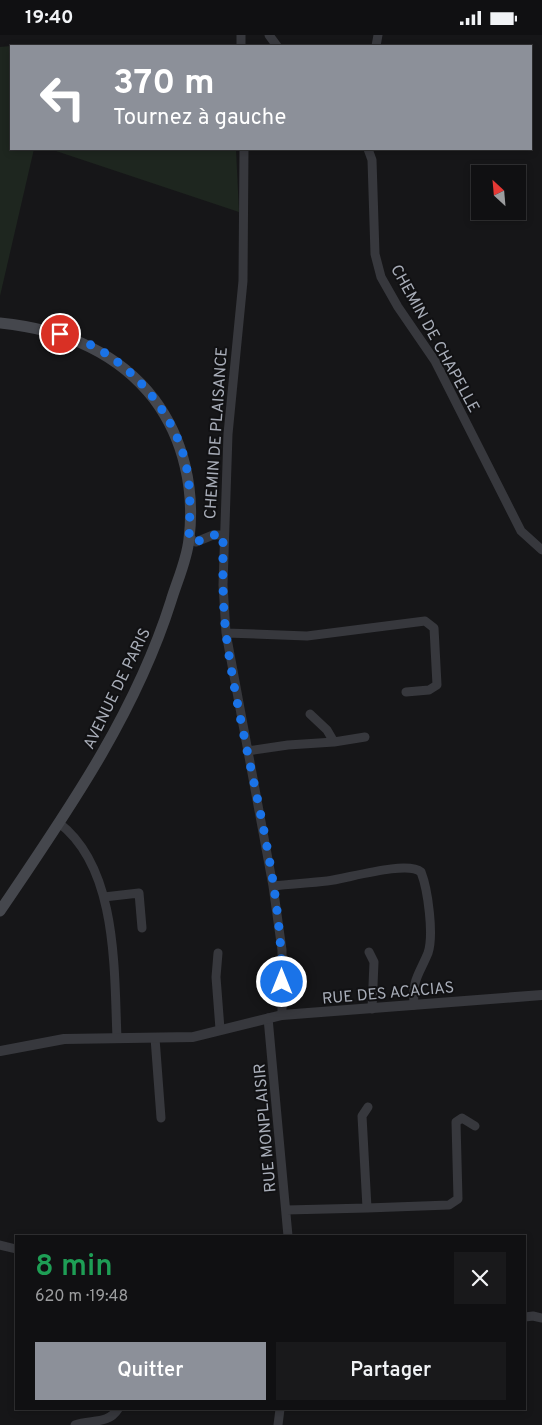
<!DOCTYPE html>
<html lang="fr">
<head>
<meta charset="utf-8">
<style>
  :root { --surface:#101012; --page:#19191b; --text:#f1f3f6; --muted:#9c9d9f; --line:#303032; --accent:#8c9099 }
  body { margin:0; font-family:Overpass,sans-serif; background:var(--page); color:var(--text); height:100vh; display:flex; flex-direction:column; font-size:19px; white-space:nowrap }
  * { box-sizing:border-box; margin:0 }
  p { font-size:16px; color:var(--muted) }
  .icon { flex:none; width:28px; height:28px; fill:none; stroke:currentColor; stroke-width:2; stroke-linecap:round; stroke-linejoin:round }
  .map { position:relative; flex:1; overflow:hidden }
  .details { position:absolute; left:15px; top:1200px; width:511px; height:175px; display:flex; flex-direction:column; background:var(--surface); border-radius:0px; box-shadow:0 2px 8px #0003,0 0 0 1px var(--line) }
  .details>* { flex:none }
  .banner { position:absolute; left:10px; top:10px; width:522px; height:105px; border-radius:0px; box-shadow:0 2px 8px #0003,0 0 0 1px var(--line); background:#8c9099; color:#fff; overflow:hidden }
  .needle { width:32px; rotate:334deg }
  .fabs { position:absolute; left:471px; top:130px; display:grid; gap:10px }
  .fabs a { display:grid; place-items:center; width:55px; height:55px; border-radius:0px; background:var(--surface); box-shadow:0 2px 8px #0003,0 0 0 1px var(--line); font-size:25px }
  .pin { position:absolute; display:grid; place-items:center; width:42px; height:42px; color:#fff; margin:-21px; border:2px solid #fff; border-radius:50%; box-shadow:0 1px 5px #0007 }
  .me { position:absolute; width:55px; margin:-28px; rotate:0deg; stroke-linejoin:round; filter:drop-shadow(0 0 4px #0008) }
  .turn { display:flex; align-items:center; gap:18px; height:105px; padding:0 20px; font-size:22px }
  .turn .icon { width:65px; height:65px; stroke-width:2.5 }
  .turn b { display:block; font-size:35px; line-height:42px }
  .round { display:grid; place-items:center; flex:none; width:52px; height:52px; border-radius:0px; background:var(--page) }
  .head { display:flex; align-items:center; justify-content:space-between; height:85px; padding:0 20px }
  h1 { font-size:30px; font-weight:600; line-height:38px; color:#1e9e55 }
  .button { display:flex; gap:10px; margin-top:auto; padding:10px 20px }
  .button a { flex:1; height:58px; border-radius:0px; background:var(--accent); color:#fff; font-size:20px; font-weight:600; line-height:58px; text-align:center }
  .button a+a { background:var(--page); color:var(--text) }
  .status { display:flex; justify-content:space-between; align-items:center; height:35px; padding:0 25px; background:var(--surface); direction:ltr }
  .status svg { height:14px; fill:currentColor }
  .map>svg:first-child { display:block }
  .green { fill:#1e261f }
  .lines { fill:none; stroke-linecap:round; stroke-linejoin:round }
  .minor { stroke:#37383d; stroke-width:9 }
  .tertiary { stroke:#37383d; stroke-width:10 }
  .secondary { stroke:#45474d; stroke-width:11 }
  .route { stroke:#1a73e8; stroke-width:9; stroke-dasharray:0 16.2 }
  .labels { text-anchor:middle; stroke-width:4; stroke-linejoin:round; paint-order:stroke }
  .street-label { font-size:16px; fill:#a8adb8; stroke:#111113 }
</style>
</head>
<body>
<div class="status"><b>19:40</b><svg viewBox="0 0 49 12"><path d="M0 12V9h3v3zM5 12V6h3v6zM10 12V3h3v9zM15 12V0h3v12zM26 1h20v11H26zM47 4h2v5h-2z"/></svg></div>
<div class="map">
<svg width="542" height="1390" viewBox="0 0 542 1390">
  <rect width="100%" height="100%" fill="#161618"/>
  <!-- green -->
  <path class="green" d="M11 11V114H34L0 261V12Z
    M50 114H236L239 177Z"/>
  <g class="lines">
    <!-- minor -->
    <path class="minor" d="M241 0V11
      M269 0 277 11
      M376 11 378 0
      M244 114 243 246 228 399 223 550 226 598 273 851 282 915V980
      M368 114 372 125 375 219 381 242 398 272 435 326 521 496 542 515
      M189 503 196 507 213 500H223
      M226 598 307 601 425 586 434 593 437 650 429 655 406 657
      M334 707 365 702
      M247 716 288 710 334 707 327 695 310 679
      M59 788C118 833 114 935 117 1003
      M273 851C291 849 309 848 327 846 346 844 407 825 421 837 428 855 434 900 428 918 419 940 412 944 414 970
      M104 862 139 858 142 893
      M369 917 374 927 372 974
      M218 918 216 942 220 994
      M268 983 288 1201
      M155 1003 161 1083
      M367 1173 449 1170 458 1164 456 1087 462 1083 475 1091
      M286 1175 367 1173 362 1081 368 1072
      M0 1210 16 1214
      M525 1282 533 1281 542 1283
      M75 1390C90 1384 108 1390 118 1374
      M278 1390 280 1374"/>
    <!-- tertiary -->
    <path class="tertiary" d="M0 1016 64 1004 193 1002 282 980 542 960"/>
    <!-- secondary -->
    <path class="secondary" d="M0 288C60 294 116 315 154 364 184 404 195 455 189 504 187 525 177 546 171 566 135 680 67 777 0 876"/>
  </g>
  <g class="lines">
    <!-- route -->
    <path class="route" d="M60 299C71 303 83 306 93 311 138 335 178 384 187 435 191 458 190 480 189 503L196 507 213 500H223C223 532 222 566 226 599 241 715 281 830 282 947"/>
  </g>
  <g class="labels">
    <!-- street labels -->
    <g class="street-label">
      <text transform="translate(436 303) rotate(61)" y="6">CHEMIN DE CHAPELLE</text>
      <text transform="translate(215 398) rotate(-86)" y="6">CHEMIN DE PLAISANCE</text>
      <text transform="translate(116 653) rotate(-64)" y="6">AVENUE DE PARIS</text>
      <text transform="translate(388 957) rotate(-5)" y="6">RUE DES ACACIAS</text>
      <text transform="translate(264 1093) rotate(-95)" y="6">RUE MONPLAISIR</text>
    </g>
  </g>
</svg>
<div class="fabs">
<a><svg class="needle" viewBox="-14 -14 28 28"><path d="M0-13l5 13h-10z" fill="#e53935"/><path d="M0 13l5-13h-10z" fill="#9c9d9f"/></svg></a>
</div>
<div class="pin" style="left:60px;top:299px;background:#d93025"><svg class="icon" aria-label="arrive" viewBox="0 0 24 24"><path d="M6 21V4h12l-3 4 3 4H6"/></svg></div>
<svg class="me" style="left:282px;top:947px" viewBox="-20 -20 40 40"><circle r="17" fill="#1a73e8" stroke="#fff" stroke-width="3"/><path d="M0-11L8 9 0 5-8 9z" fill="#fff"/></svg>
<div class="banner">
<div class="turn"><svg class="icon" aria-label="left" viewBox="0 0 24 24"><path d="M17 20v-9H6M10 6l-5 5 5 5"/></svg><div><b>370 m</b>Tournez à gauche</div></div>
</div>
<section class="details">
<div class="head"><div><h1>8 min</h1><p>620 m · 19:48</p></div><a class="round"><svg class="icon" aria-label="close" viewBox="0 0 24 24"><path d="M6 6l12 12M18 6L6 18"/></svg></a></div>
<div class="button"><a>Quitter</a><a>Partager</a></div>
</section>
</div>
</body>
</html>
